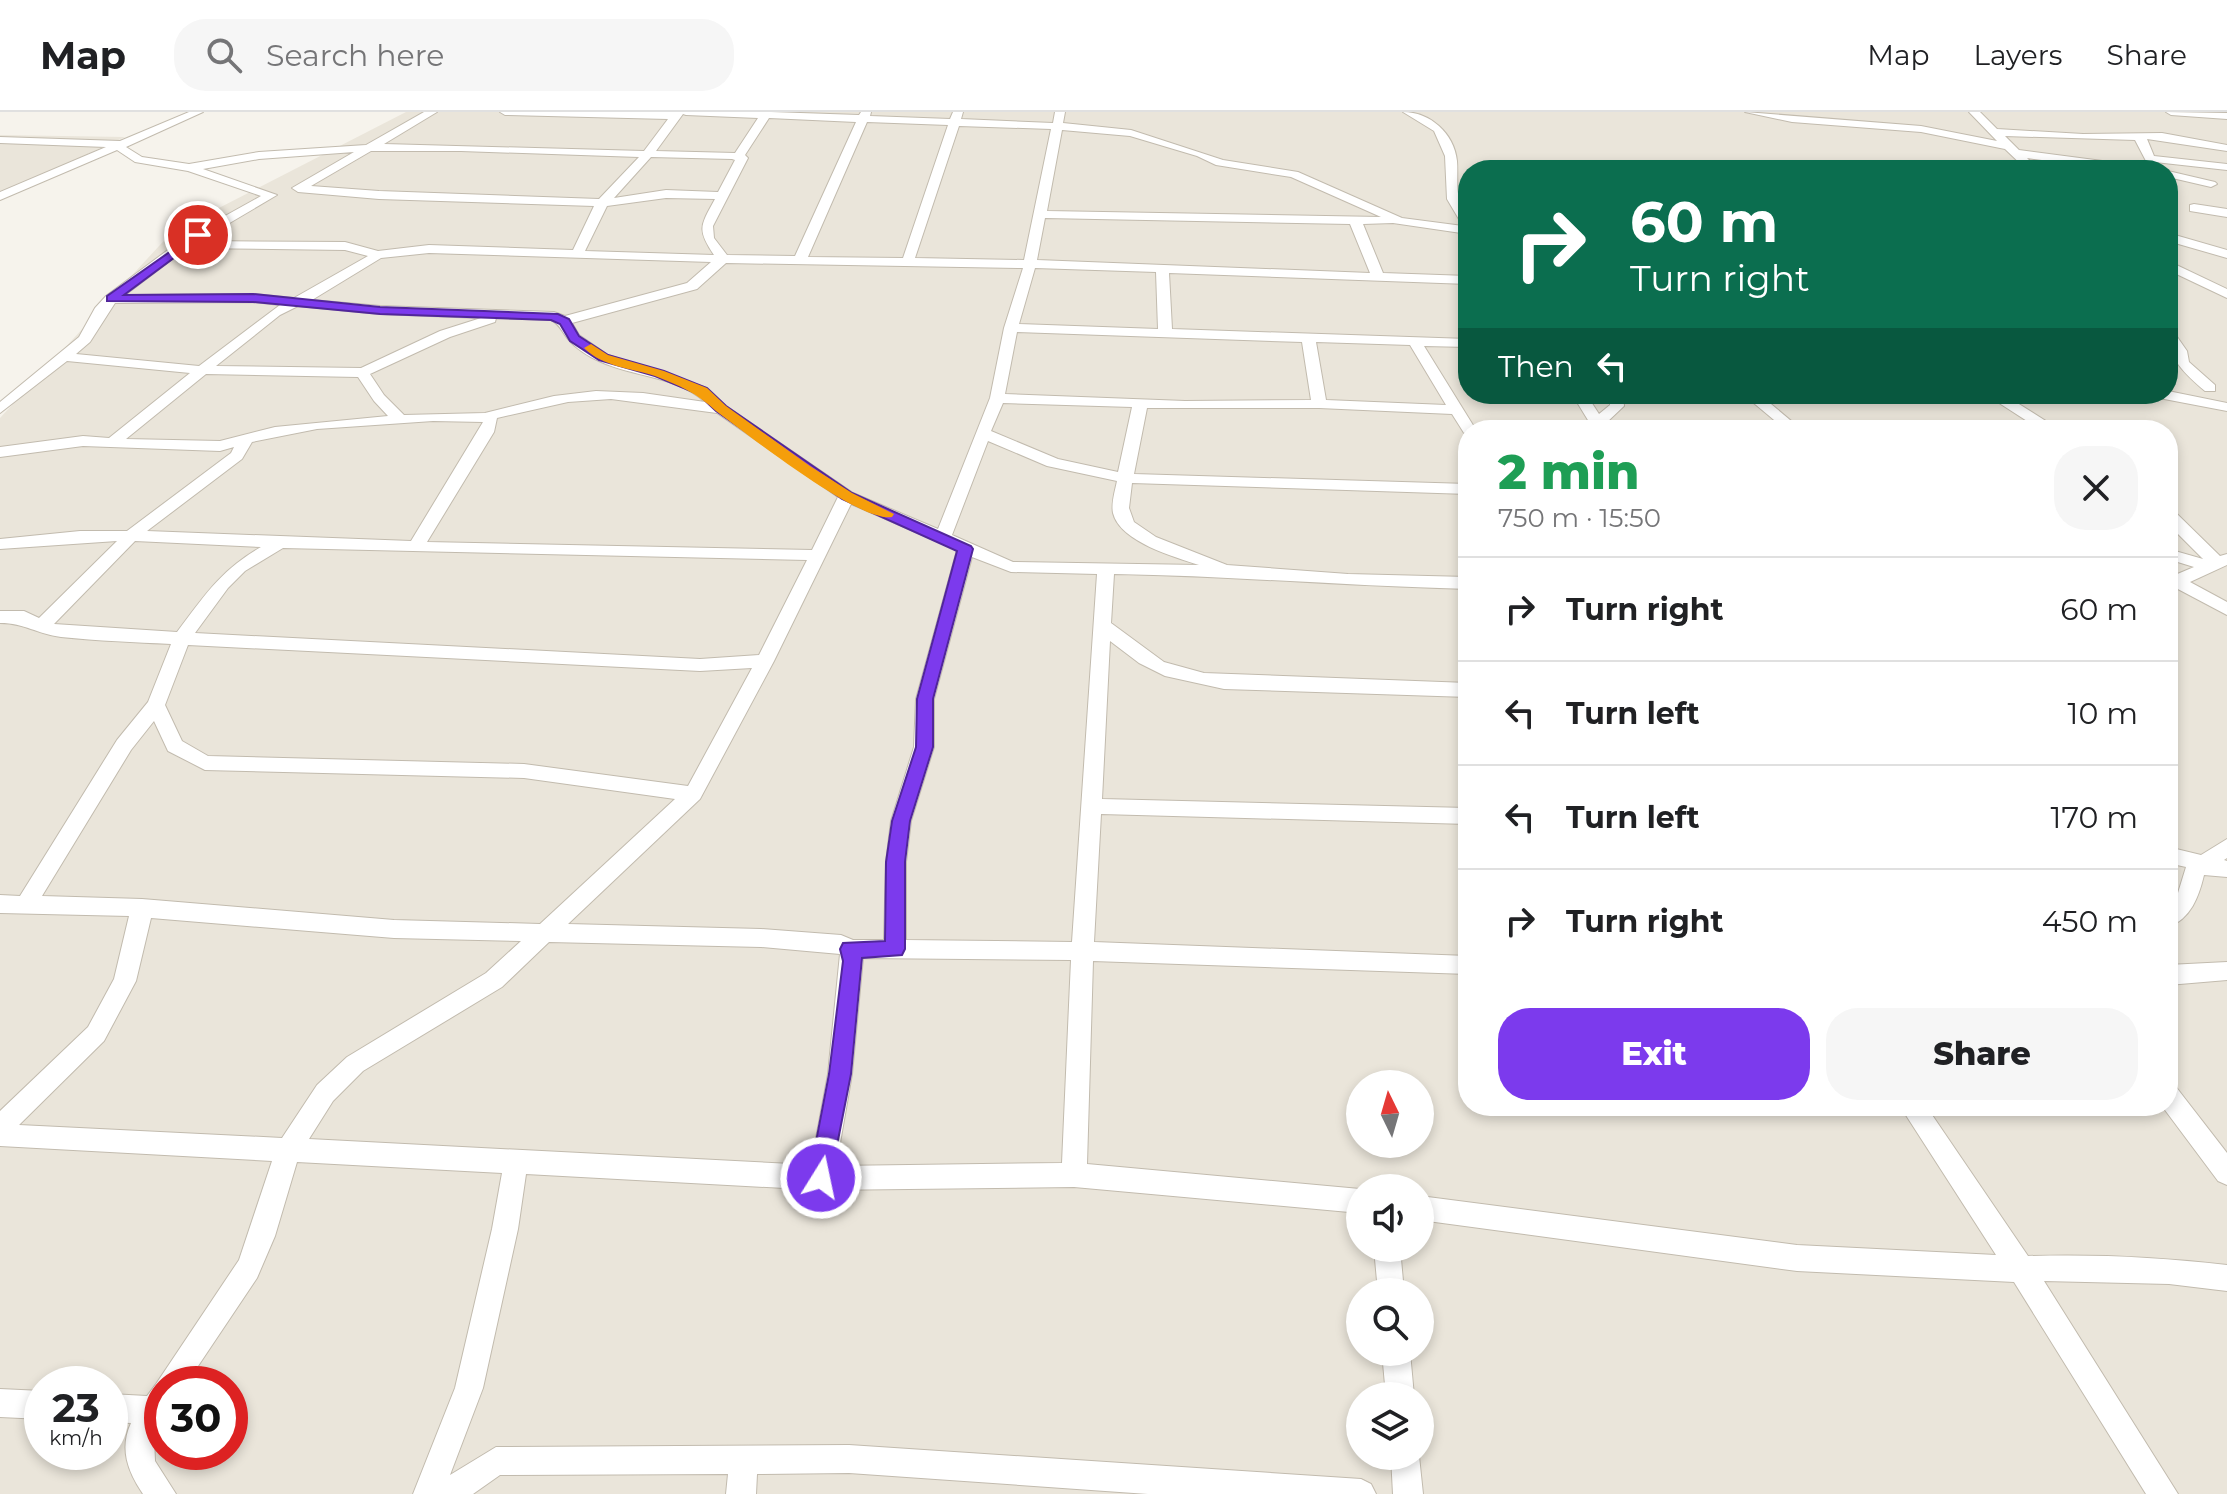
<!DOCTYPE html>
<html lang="en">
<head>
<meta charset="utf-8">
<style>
  :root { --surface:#fff; --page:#f6f6f6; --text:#202124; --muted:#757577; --line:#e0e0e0; --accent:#7c3aed }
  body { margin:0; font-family:Montserrat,sans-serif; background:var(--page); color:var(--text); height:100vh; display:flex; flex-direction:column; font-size:30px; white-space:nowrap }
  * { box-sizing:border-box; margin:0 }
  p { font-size:26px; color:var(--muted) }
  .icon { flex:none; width:44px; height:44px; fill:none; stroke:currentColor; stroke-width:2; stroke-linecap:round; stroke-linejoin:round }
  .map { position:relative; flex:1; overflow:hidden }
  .side { position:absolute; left:1458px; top:308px; width:720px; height:696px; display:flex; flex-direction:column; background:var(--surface); border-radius:32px; box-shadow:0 4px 12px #0003 }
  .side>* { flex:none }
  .hud { position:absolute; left:1458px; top:48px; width:720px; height:244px; border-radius:32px; box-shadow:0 4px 12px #0003; background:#0b6e4f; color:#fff; overflow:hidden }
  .needle { width:52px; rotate:355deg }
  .tools { position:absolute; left:1346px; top:958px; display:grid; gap:16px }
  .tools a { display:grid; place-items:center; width:88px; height:88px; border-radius:50%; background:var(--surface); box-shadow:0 4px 12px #0003; font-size:40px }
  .speed { position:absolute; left:24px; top:1254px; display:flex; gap:16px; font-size:40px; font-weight:700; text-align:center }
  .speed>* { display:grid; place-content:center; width:104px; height:104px; border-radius:50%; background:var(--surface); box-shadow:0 4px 12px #0003; line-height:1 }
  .speed small { font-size:20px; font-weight:400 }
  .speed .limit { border:12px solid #d22; background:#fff; color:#111 }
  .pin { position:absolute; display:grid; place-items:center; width:68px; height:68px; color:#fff; margin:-34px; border:4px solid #fff; border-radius:50%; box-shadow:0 2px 8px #0007 }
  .me { position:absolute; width:88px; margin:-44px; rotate:10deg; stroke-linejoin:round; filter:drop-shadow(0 0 6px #0008) }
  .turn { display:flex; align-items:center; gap:28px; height:168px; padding:0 40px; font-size:36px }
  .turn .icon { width:104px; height:104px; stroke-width:2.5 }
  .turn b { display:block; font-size:56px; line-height:68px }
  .then { display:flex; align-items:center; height:76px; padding:0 40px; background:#0003; gap:16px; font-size:30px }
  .round { display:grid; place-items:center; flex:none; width:84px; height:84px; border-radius:32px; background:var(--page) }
  .headline { display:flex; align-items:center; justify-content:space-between; height:136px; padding:0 40px }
  h1 { font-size:48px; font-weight:800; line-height:60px; color:#1e9e55 }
  .action { display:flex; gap:16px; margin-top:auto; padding:16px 40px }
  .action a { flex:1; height:92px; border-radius:32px; background:var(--accent); color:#fff; font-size:32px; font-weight:800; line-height:92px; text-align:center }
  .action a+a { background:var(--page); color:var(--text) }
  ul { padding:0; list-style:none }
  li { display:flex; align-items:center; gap:24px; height:104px; padding:0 40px; border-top:2px solid var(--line) }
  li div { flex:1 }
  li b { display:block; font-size:30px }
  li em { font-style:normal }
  header { display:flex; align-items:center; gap:48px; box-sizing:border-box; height:112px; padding:0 40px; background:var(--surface); border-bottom:2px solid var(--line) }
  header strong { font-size:38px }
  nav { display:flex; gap:44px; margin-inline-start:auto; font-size:28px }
  .search { width:560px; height:72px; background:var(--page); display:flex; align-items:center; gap:20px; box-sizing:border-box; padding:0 28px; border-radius:32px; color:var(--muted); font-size:30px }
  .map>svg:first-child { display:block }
  .residential { fill:#eae5da; fill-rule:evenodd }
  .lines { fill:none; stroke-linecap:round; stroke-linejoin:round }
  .street-casing { stroke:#c2bbae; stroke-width:2 }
  .street { fill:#fff; fill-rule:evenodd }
  .route { fill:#7c3aed; stroke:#51269a; stroke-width:2 }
  .slow { fill:#f59e0b }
</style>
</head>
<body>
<header>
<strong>Map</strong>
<div class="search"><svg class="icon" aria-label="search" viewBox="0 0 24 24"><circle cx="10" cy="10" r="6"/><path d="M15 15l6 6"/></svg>Search here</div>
<nav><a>Map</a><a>Layers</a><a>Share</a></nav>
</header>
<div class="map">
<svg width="2227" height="1382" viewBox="0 0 2227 1382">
  <rect width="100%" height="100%" fill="#f6f3ec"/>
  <!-- residential -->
  <path class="residential" d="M406 0H2227V1382H0V306L172 120ZM1468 58H2168V282H1468ZM1468 318H2168V994H1468ZM1360 972H1420V1032H1360ZM1360 1076H1420V1136H1360ZM1360 1180H1420V1240H1360ZM42 1272H110V1340H42ZM162 1272H230V1340H162ZM1360 1284H1420V1344H1360Z
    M0 23 125 25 0 82Z"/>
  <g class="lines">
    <!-- street casing -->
    <g class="street-casing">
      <path id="street" d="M189 0H203L126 35 142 45 189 52 259 40 366 33 424 0H437L384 32 644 39 668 7 505 3 500 0H771L859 3 861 0H871L870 4 950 7 953 0H963L961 7 1053 11 1055 0H1065L1063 11 1131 18 1223 48 1298 60 1402 106 1463 114 1447 87 1445 44 1434 19 1403 0C1430 0 1454 21 1457 49 1458 61 1456 75 1459 87 1464 104 1468 99 1468 122L1393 111 1363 112 1383 161 1468 164V172L1169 161 1172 217 1468 227V235L1424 234 1476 318 1464 321 1452 302 1319 296H1147L1134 362 1468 372V382L1132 371 1129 396 1134 410 1156 425 1227 453 1348 462 1468 465V477C1350 474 1232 464 1114 462L1111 511 1164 550 1204 561 1468 571V585L1224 577 1165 564 1139 551 1110 529 1102 687 1468 696V712L1101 702 1094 830 1468 844V862L1093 849 1087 1052 1360 1077V1101L1074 1075 821 1078 526 1062 518 1117 483 1276 450 1363 496 1335 849 1333 1361 1367 1371 1372 1376 1382H1148L849 1361 757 1362 756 1382H726L728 1362 500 1363 473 1382H413L455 1276 492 1117 502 1061 297 1050 275 1124 257 1166 186 1272H162V1312L154 1326 155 1349 176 1382H143C128 1360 119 1337 131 1311L110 1310V1282L147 1284 156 1272 239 1148 272 1049 0 1034V999L88 915 114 867 129 804 0 801V783L20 784 117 628 148 590 171 532C134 530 98 529 61 525 37 522 25 511 0 511V499H24L39 506 117 429 0 437V427L80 419H127L231 341 234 335 220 339 83 334 0 345V335L83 324 109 326 190 261 67 249 0 301V290L79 225 95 196 106 184 180 129 261 84 188 59 135 50 117 38 0 88V80L106 35 0 31V25L120 29ZM683 2 686 3 758 6 735 41 656 39ZM769 6 856 10 795 144 727 143 714 126 713 114 748 46 745 43ZM867 10 948 13 903 146 808 145ZM959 14 1051 17 1024 148 915 146ZM1062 18 1130 24 1197 44 1216 53 1291 65 1381 105 1047 99ZM371 39H461L639 45 599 87 379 79 311 74ZM354 40 292 76 298 80 379 87 594 94 573 138 429 133 378 139 345 130 199 129 277 83 203 57 259 47ZM651 45 732 47 735 48 718 80 666 78 614 86ZM666 86 715 87C701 113 696 117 714 143L585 139 607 94ZM1045 106 1350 112 1370 161 1037 148ZM187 136 345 138 368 144 294 186 253 182 125 183ZM429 141 711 150 687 171 565 204 554 200 380 194 312 188 381 146ZM726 151 1023 156 1004 216 990 286 938 417 853 381 726 294 707 276 608 243 579 223 572 211 697 177ZM1035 156 1156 160 1158 217 1019 212ZM253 190 280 193 199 254 76 242 90 230 115 191ZM298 194 380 202 481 206 440 219 361 256 216 254 280 203ZM496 206 551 208C561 213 561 219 568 227 574 235 589 245 599 249 632 265 678 264 705 290L643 281 596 279 554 284 485 301 404 303 384 283 370 262 450 225 495 210ZM1017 220 1302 230 1311 288 1185 289 1005 282ZM1316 230 1410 233 1446 293 1326 288ZM206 262 358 265 374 289 388 304 275 315 220 329 126 327ZM611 287 717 301 838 385 812 438 427 430 494 320 497 306 568 290ZM1003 291 1132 295 1118 360 1058 347 991 319ZM433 309 483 310 411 429 147 419 242 347 252 330 317 317ZM988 329 1047 354 1117 369C1115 379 1111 391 1113 401 1120 430 1175 445 1199 453L1013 450 952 423ZM851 392 957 438 916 587 914 635 891 709 886 750 884 828H853L841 823 761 817 568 812 700 687 774 549ZM135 429 261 435C220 459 205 483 177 520L54 512ZM283 436 807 448 759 543 700 547 195 521 228 476 245 459ZM972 445 1011 460 1097 462 1072 830 906 828V750L911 709 934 635V587ZM188 533 700 559 752 556 688 674 524 652 208 644 182 629 165 593ZM154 609 168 639 205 658 524 666 675 687 540 812 394 808 142 787 42 784 131 638ZM151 806 394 826 521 829 486 861 347 945 317 973 282 1026 19 1013 104 929 136 869ZM549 830 761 835 840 842 828 962 811 1053 309 1027 333 989 363 959 502 875ZM863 846 1071 848 1062 1051 836 1054 852 962Z
        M1745 0 1921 14 1997 29 1969 0H1980L1997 17 2083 22 2162 21 2227 33V39L2147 27 2154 44 2227 52V58L2146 49 2135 28 2005 24 2019 38 2148 55 2154 58H2121L2027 46 2039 58H2027L2005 37 1921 20 1792 10Z
        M2166 0 2227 1V7L2171 3Z
        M2168 59 2215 70 2217 72 2211 75 2168 65Z
        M2194 92 2227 97V105L2190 99V93Z
        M2168 121 2227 138V146L2168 129Z
        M2168 149 2227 177V186L2168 158Z
        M2168 218 2173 219 2187 239 2189 250 2215 273V279H2205C2184 261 2168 247 2168 218Z
        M2168 279 2227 291V299L2159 286 2152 282H2168Z
        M1572 282H1586L1599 302 1610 293 1609 282H1623L1624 294 1605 312 1608 318H1594Z
        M1743 282H1759L1802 318H1786Z
        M1964 282H2016L2011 287 2060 318H2041L1996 289 1983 291Z
        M2168 398 2174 399 2220 444 2227 442V453L2190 470 2227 490V503L2176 476 2168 479V466L2194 455 2168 447V437L2203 447 2168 412Z
        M2227 727V746L2224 748 2227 749V765L2204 763C2199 784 2191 807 2168 815V792L2178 781 2186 755 2168 751V735L2201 743Z
        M2227 850V868L2168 873V853Z
        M2168 972 2176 975 2227 1041V1073L2218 1069 2162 994H2168Z
        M1900 994H1926L2028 1144C2095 1142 2160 1145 2227 1153V1179L2169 1172 2044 1169 2178 1382H2146L2014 1170 1797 1159 1420 1108V1084L1797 1133 1996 1143Z
        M1374 1136H1400L1404 1180H1378Z
        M1382 1240H1410L1414 1284H1386Z
        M0 1277 42 1279V1307L0 1305Z
        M1391 1344H1419L1423 1382H1393Z"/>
    </g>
    <!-- street -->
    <use href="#street" class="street"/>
  </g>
  <!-- route -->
  <path class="route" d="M198 120 204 123 202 125 124 183 253 182 380 195 558 202 569 207 579 224 608 243 664 259 707 276 726 294 852 381 971 434 973 437 933 587V635L910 709 905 750V837L902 843 862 846 851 962 829 1074 821 1077 813 1074 809 1066 829 962 843 849 840 837 843 831 885 829 886 750 892 709 916 635 917 587 957 439 842 387 716 299 698 282 655 264 599 248 570 229 560 212 551 208 380 202 253 190 107 189V184Z"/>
  <!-- slow -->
  <path class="slow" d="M591 232 608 243 664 259 707 276 726 294 810 354 852 381 894 402 892 405C859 411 747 322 716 299 698 282 679 273 655 264 631 256 603 255 584 236Z"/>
</svg>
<div class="tools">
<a><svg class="needle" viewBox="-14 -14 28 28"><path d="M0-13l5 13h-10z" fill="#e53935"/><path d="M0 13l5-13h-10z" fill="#757577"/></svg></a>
<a><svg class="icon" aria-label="sound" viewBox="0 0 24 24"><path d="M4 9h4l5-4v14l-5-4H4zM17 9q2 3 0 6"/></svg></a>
<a><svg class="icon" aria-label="search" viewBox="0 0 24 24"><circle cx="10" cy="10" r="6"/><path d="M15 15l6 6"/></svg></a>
<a><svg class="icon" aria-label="layers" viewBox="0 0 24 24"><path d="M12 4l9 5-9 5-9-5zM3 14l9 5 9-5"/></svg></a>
</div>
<div class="speed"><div>23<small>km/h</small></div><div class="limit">30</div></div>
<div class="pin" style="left:198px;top:123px;background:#d93025"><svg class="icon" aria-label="arrive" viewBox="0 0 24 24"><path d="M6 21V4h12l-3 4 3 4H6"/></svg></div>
<svg class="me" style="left:821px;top:1066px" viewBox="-20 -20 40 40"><circle r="17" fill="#7c3aed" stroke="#fff" stroke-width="3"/><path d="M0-11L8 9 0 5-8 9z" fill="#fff"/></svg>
<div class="hud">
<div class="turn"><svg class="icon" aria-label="right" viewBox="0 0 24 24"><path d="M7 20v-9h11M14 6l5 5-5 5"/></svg><div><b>60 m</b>Turn right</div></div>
<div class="then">Then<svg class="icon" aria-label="left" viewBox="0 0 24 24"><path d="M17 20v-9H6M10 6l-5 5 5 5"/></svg></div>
</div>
<section class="side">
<div class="headline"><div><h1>2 min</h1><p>750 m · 15:50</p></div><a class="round"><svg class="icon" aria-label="close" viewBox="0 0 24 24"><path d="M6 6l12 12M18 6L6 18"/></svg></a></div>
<ul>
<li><svg class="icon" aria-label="right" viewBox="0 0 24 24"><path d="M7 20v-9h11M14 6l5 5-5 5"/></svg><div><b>Turn right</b></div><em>60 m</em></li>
<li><svg class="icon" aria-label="left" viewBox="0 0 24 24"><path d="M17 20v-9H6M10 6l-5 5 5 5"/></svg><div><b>Turn left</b></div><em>10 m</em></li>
<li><svg class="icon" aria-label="left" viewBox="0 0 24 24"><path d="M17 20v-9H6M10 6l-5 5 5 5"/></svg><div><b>Turn left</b></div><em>170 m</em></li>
<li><svg class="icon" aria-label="right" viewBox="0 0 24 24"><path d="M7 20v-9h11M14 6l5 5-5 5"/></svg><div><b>Turn right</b></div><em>450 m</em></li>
</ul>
<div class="action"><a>Exit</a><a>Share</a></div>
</section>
</div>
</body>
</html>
